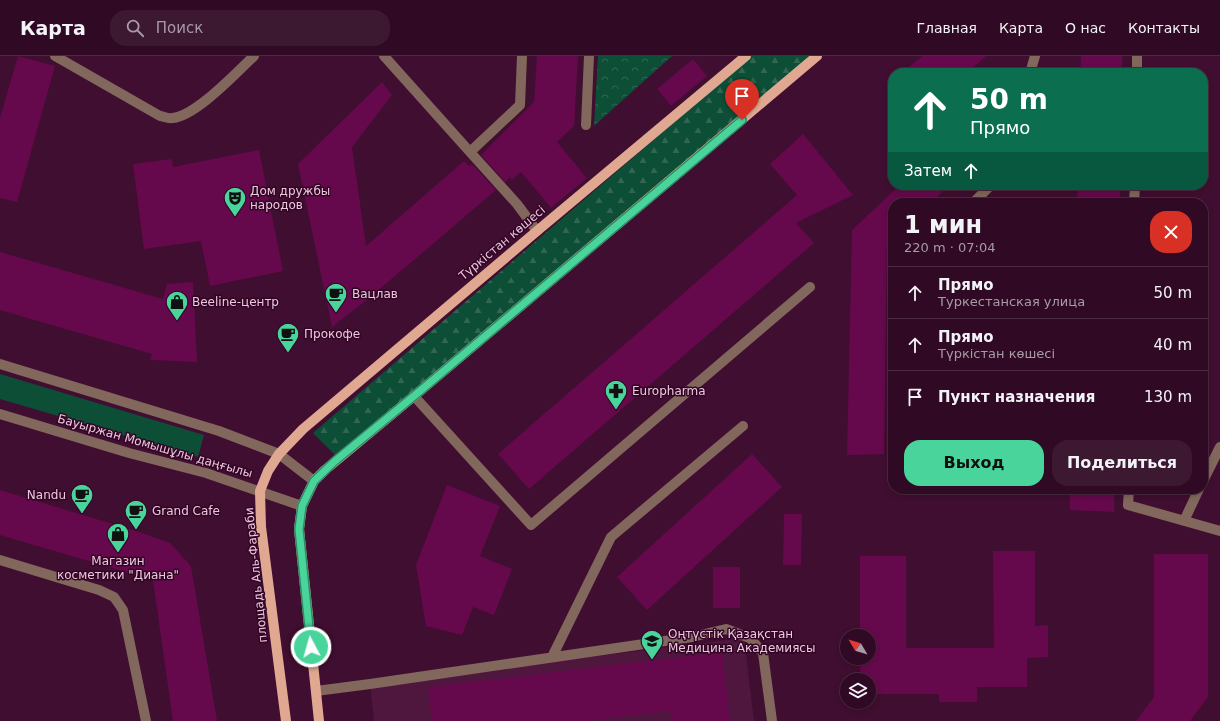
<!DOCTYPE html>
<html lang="ru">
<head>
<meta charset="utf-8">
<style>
  :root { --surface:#300a24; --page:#3c1831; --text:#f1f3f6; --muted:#a89aa6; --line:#4b2b41; --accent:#49d49c }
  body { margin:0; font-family:"DejaVu Sans",sans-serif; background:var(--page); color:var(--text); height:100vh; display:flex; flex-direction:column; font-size:15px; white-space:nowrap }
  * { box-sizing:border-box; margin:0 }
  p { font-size:13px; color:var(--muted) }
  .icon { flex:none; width:22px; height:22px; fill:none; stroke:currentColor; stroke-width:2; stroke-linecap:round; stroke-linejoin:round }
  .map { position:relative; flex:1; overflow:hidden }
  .drawer { position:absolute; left:888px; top:142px; width:320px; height:296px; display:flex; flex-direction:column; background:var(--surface); border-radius:16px; box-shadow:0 2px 6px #0003,0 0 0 1px var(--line) }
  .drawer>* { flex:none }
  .guide { position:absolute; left:888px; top:12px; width:320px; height:122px; border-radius:16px; box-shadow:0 2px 6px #0003,0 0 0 1px var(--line); background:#0b6e4f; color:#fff; overflow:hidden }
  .needle { width:26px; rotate:308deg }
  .buttons { position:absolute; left:840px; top:573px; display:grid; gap:8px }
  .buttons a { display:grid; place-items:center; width:36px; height:36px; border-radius:50%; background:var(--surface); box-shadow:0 2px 6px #0003,0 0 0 1px var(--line); font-size:20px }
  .pin { position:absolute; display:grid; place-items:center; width:34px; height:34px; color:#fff; margin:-41px -17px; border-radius:50% 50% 50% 0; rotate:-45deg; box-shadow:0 0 4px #0007 }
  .pin .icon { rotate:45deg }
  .me { position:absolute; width:44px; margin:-22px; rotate:354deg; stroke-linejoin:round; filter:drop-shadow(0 0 3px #0008) }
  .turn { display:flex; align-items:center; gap:14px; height:84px; padding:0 16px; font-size:18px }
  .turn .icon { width:52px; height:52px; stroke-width:2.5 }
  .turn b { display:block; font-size:28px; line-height:34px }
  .then { display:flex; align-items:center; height:38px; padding:0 16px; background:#0003; gap:8px; font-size:15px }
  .round { display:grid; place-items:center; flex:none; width:42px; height:42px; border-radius:16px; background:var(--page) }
  .overview { display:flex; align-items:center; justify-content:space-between; height:68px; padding:0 16px }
  h1 { font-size:24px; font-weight:800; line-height:30px }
  .cta { display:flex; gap:8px; margin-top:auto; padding:8px 16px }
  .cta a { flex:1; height:46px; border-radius:16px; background:var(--accent); color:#111; font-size:16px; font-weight:800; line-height:46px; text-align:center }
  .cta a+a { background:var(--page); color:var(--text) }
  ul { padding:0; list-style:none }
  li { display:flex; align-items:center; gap:12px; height:52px; padding:0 16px; border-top:1px solid var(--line) }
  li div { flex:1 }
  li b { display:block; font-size:15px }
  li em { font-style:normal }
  header { display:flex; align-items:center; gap:24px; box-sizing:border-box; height:56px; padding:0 20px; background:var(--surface); border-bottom:1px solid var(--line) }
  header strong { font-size:19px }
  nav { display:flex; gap:22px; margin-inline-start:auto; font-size:14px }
  .search { width:280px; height:36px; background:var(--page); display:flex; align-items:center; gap:10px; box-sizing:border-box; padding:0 14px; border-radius:16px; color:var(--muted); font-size:15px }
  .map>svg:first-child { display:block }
  .built { fill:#4f173e }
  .grass { fill:#0d4e36 }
  .forest { fill:url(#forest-firs) }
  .park { fill:url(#park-crowns) }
  .building { fill:#65094c }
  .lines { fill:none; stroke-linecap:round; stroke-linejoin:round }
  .minor { stroke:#82675c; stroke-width:10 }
  .major { stroke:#e1a891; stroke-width:10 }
  .route-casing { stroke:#2f8a65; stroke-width:10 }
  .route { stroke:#49d49c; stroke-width:7 }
  .labels { text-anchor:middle; stroke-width:3; stroke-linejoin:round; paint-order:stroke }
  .poi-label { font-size:12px; fill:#e9c9db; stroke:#340426; text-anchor:start }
  .street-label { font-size:12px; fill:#e9c9db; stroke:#340426 }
</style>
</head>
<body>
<header>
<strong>Карта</strong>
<div class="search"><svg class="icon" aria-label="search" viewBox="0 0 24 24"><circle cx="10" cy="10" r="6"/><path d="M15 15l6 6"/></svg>Поиск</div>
<nav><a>Главная</a><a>Карта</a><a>О нас</a><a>Контакты</a></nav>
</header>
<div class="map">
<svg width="1220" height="665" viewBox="0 0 1220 665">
  <defs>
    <pattern id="forest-firs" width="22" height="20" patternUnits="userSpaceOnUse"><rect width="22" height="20" fill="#0d4e36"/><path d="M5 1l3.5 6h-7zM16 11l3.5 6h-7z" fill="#306652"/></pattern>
    <pattern id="park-crowns" width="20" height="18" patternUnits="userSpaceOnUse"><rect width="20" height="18" fill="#0d4e36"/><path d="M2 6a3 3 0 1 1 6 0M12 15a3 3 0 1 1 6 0" fill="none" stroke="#306652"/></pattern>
  </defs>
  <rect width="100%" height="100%" fill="#400e30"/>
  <!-- built -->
  <path class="built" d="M744 582 754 665H374L370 628Z"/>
  <!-- grass -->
  <path class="grass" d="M0 318 204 379 198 401 0 343Z"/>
  <!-- forest -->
  <path class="forest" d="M751 0H812L336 400 313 377Z"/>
  <!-- park -->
  <path class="park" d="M598 0H672L594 70Z"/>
  <!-- building -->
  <path class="building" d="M18 0 55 10 17 146 0 142V62Z
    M537 0H578L574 70 557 86 587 122 551 152 521 116 512 124 510 121 505 126 481 99 534 46Z
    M922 0H986L967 17H902Z
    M1081 0H1122V17H1080Z
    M693 3 707 20 671 50 657 33Z
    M382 26 392 39 352 91 366 190 464 105 469 110 472 108 496 134 368 243 332 271 298 108Z
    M803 78 853 139 796 167 814 187 529 433 498 398 797 139 770 108Z
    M259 94 283 215 210 230 201 185 144 193 133 108 172 103 173 111Z
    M900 129H949L931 147H893V184L887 190 884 398 847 399 852 174Z
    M1078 129H1120V147H1077Z
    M0 196 163 243 167 228 193 226 197 306 150 304 152 298 0 254Z
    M752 398 782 431 647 554 617 521Z
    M447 429 500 450 480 500 512 513 494 559 473 551 462 579 426 570 416 509Z
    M1070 433H1114V456L1070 454Z
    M0 434 136 475 170 487 191 510 217 665H173L153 524 0 479Z
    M784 458H802L801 509H783Z
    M993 495H1035V570L1048 569V601L1027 602V631H977V646H939V638H869V624H860V602H869V580H860V500H906V592H994Z
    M1154 498H1208V641L1190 665H1136L1154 641Z
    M713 511H740V552H713Z
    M722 596 730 665H671L670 655 586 665H432L428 631Z"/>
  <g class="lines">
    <!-- minor -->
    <path class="minor" d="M55 0 160 60C163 60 168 63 172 62 195 61 237 16 254 0
      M384 0 470 96
      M522 0 520 49 470 96 517 148 537 175
      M1030 17 1035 0
      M1137 17V0
      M586 69 589 0
      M973 147 991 129
      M1134 147 1135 129
      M0 308 219 375 279 398 314 425
      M414 340 531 469 810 231
      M0 358 129 397 206 417 302 450
      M1203 425 1220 391
      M1129 433 1128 449 1220 475
      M1184 465 1199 433
      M0 504 99 534 114 541 123 554 146 665
      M552 601 611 481 743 370
      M316 635 370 628 692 581 726 573 750 582 763 597 772 665"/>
    <!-- major -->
    <path class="major" d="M286 665 261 471 260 435 268 415 279 398 303 373 537 175 746 0
      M319 665 299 473 302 450 314 425 325 414 414 340 817 0"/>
  </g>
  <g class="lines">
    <!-- route casing -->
    <g class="route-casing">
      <path id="route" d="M311 591 299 473 302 450 314 425 335 405 414 340 742 64"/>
    </g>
    <!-- route -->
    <use href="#route" class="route"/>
  </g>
  <!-- icons -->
  <defs>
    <g id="theatre-pin" transform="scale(1.15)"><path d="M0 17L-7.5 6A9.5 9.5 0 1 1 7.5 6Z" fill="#49d49c" stroke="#340426"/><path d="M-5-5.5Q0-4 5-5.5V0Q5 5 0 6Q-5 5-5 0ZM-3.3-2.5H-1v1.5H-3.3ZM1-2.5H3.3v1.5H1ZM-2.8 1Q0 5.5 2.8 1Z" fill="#111"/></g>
    <g id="cafe-pin" transform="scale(1.15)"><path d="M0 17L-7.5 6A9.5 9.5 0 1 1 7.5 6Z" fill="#49d49c" stroke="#340426"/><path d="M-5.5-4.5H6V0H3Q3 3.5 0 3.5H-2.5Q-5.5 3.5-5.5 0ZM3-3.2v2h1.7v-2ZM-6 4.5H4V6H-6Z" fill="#111"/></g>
    <g id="shop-pin" transform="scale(1.15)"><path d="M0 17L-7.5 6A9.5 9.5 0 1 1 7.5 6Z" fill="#49d49c" stroke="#340426"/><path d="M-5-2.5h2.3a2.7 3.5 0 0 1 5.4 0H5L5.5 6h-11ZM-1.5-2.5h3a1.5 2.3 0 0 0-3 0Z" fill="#111"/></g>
    <g id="pharmacy-pin" transform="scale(1.15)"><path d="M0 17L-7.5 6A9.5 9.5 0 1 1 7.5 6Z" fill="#49d49c" stroke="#340426"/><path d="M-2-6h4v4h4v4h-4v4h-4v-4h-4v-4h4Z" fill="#111"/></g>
    <g id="university-pin" transform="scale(1.15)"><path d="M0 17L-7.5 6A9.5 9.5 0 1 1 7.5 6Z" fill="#49d49c" stroke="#340426"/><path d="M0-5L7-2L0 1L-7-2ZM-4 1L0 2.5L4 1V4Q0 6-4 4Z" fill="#111"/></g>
  </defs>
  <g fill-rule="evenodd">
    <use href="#theatre-pin" x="235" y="142"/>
    <use href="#cafe-pin" x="336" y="238"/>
    <use href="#shop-pin" x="177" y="246"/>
    <use href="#cafe-pin" x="288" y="278"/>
    <use href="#pharmacy-pin" x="616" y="335"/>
    <use href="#cafe-pin" x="82" y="439"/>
    <use href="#cafe-pin" x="136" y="455"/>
    <use href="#shop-pin" x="118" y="478"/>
    <use href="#university-pin" x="652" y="585"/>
  </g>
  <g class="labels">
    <!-- poi labels -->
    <g class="poi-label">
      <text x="250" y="139">Дом дружбы<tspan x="250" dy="14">народов</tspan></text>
      <text x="352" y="242">Вацлав</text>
      <text x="192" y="250">Beeline-центр</text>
      <text x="304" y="282">Прокофе</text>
      <text x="632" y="339">Europharma</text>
      <text x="66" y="443" text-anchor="end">Nandu</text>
      <text x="152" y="459">Grand Cafe</text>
      <text x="118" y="509" text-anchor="middle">Магазин<tspan x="118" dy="14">косметики "Диана"</tspan></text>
      <text x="668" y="582">Оңтүстік Қазақстан<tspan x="668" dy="14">Медицина Академиясы</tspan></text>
    </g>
    <!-- street labels -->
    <g class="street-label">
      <text transform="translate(502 187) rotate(-40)" y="4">Түркістан көшесі</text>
      <text transform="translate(155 390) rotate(16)" y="4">Бауыржан Момышұлы даңғылы</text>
      <text transform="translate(256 519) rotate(-96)" y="4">площадь Аль-Фараби</text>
    </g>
  </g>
</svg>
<div class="buttons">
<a><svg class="needle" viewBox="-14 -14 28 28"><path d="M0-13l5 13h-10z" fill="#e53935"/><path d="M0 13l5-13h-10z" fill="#a89aa6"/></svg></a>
<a><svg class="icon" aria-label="layers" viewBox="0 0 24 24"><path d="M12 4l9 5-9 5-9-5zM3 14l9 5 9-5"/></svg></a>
</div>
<div class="pin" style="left:742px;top:64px;background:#d93025"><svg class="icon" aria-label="arrive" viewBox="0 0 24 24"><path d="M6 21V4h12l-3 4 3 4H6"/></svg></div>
<svg class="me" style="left:311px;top:591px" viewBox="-20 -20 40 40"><circle r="17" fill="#49d49c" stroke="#fff" stroke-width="3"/><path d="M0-11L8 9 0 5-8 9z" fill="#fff"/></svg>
<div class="guide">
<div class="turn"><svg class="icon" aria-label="ahead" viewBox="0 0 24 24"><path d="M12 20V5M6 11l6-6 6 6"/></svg><div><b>50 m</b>Прямо</div></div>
<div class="then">Затем<svg class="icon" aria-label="ahead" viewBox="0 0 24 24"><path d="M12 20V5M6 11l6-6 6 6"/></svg></div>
</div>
<section class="drawer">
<div class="overview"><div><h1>1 мин</h1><p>220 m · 07:04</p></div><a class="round" style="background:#d93025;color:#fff"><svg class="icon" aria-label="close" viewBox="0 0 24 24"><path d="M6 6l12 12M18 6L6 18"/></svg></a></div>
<ul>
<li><svg class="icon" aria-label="ahead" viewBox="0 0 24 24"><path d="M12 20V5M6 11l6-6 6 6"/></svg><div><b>Прямо</b><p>Туркестанская улица</p></div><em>50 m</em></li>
<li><svg class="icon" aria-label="ahead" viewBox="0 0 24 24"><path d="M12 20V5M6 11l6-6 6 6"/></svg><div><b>Прямо</b><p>Түркістан көшесі</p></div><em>40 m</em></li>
<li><svg class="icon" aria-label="arrive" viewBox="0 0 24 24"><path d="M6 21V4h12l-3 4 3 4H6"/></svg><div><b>Пункт назначения</b></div><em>130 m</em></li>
</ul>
<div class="cta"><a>Выход</a><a>Поделиться</a></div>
</section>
</div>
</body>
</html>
